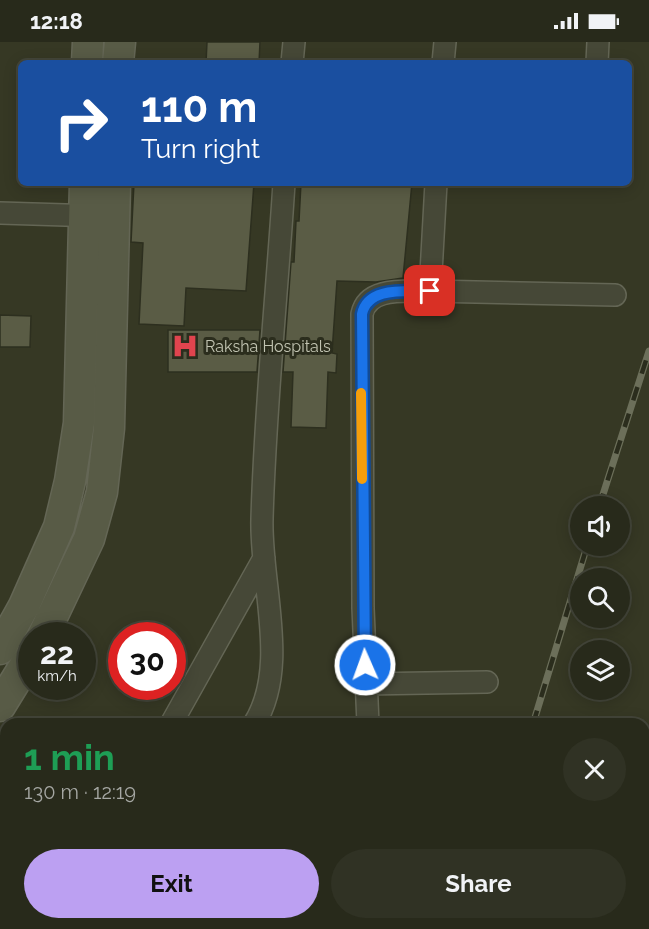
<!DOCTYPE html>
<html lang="en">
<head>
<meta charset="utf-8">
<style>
  :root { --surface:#282a1b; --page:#303224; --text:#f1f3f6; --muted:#a5a7a3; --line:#44463a; --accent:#bca0f2 }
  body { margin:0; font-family:Raleway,sans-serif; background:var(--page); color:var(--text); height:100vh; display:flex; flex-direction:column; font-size:22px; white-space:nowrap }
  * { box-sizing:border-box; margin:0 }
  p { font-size:20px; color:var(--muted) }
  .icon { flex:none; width:33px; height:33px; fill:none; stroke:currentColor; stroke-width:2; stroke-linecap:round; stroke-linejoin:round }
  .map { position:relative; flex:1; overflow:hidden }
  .side { position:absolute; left:0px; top:676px; width:650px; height:212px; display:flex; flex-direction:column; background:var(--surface); border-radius:18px 18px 0 0; box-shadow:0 3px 15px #0003,0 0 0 2px var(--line) }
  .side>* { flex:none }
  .guide { position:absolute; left:18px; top:18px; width:614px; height:126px; border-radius:9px; box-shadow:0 3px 15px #0003,0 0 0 2px var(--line); background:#1a4fa0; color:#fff; overflow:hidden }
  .buttons { position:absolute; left:570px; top:454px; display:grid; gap:12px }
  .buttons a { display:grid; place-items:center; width:60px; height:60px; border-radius:50%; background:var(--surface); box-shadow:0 3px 15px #0003,0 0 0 2px var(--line); font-size:30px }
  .speed { position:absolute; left:18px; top:580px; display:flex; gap:12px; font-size:30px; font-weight:700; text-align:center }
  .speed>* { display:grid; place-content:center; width:78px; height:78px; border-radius:50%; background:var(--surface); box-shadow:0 3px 15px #0003,0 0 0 2px var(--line); line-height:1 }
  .speed small { font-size:15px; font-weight:400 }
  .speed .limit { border:9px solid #d22; background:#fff; color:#111 }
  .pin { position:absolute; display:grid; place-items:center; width:51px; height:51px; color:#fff; margin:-26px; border-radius:12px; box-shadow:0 3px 9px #0006 }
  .me { position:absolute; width:66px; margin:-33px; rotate:358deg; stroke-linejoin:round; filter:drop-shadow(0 0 4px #0008) }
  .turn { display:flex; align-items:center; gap:21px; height:126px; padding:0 24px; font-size:27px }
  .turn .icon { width:78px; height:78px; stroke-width:2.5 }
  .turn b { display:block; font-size:42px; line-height:51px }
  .round { display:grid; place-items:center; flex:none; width:63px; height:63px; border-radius:32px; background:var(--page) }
  .headline { display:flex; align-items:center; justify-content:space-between; height:102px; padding:0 24px }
  h1 { font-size:36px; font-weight:700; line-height:45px; color:#1e9e55 }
  .button { display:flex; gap:12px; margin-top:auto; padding:12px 24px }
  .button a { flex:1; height:69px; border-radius:36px; background:var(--accent); color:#111; font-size:24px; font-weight:700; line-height:69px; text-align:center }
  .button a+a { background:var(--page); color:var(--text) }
  .status { display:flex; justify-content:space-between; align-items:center; height:42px; padding:0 30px; background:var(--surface); direction:ltr }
  .status svg { height:16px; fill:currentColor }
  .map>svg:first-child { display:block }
  .building { fill:#5a5c45; stroke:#2d2f1f; stroke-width:1.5 }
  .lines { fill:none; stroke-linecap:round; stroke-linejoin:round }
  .minor-casing { stroke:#646655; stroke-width:24 }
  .secondary-casing { stroke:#646655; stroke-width:33 }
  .minor { stroke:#464837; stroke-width:21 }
  .secondary { stroke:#585b46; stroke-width:30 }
  .rail-casing { stroke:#6c6f5a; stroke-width:7 }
  .rail { stroke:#2b2d1d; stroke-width:4.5; stroke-dasharray:14; stroke-linecap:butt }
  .route-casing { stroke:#114b97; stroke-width:15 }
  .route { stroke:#1a73e8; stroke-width:10 }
  .slow { stroke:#f59e0b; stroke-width:10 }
  .labels { text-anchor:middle; stroke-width:6; stroke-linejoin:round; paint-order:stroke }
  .poi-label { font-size:16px; fill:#c2c4b2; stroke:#2b2d1d; text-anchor:start }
</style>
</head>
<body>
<div class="status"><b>12:18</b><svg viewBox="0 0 49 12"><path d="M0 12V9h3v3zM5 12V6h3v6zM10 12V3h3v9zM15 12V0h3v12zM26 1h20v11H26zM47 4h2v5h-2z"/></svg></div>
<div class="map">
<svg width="649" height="887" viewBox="0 0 649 887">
  <rect width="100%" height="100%" fill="#363824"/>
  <!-- building -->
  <path class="building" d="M207 0H260L259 21H206Z
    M134 141H254L246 249 186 246 184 284 139 282 143 201 131 200Z
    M301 141H412L403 236 376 240 337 239 332 311 337 312 336 331 328 330 326 386 291 385 293 330H283L291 220H294L296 179H299Z
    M0 273 31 274 30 305H0Z
    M168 288H260L257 330H168Z"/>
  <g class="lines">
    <!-- minor casing -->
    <g class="minor-casing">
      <path id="minor" d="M292 21 294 0
        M443 21 445 0
        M597 21 598 0
        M436 141 430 249 615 253
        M0 171 98 174
        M366 642 487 640
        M171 682 264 516
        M254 682C290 625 260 542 262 477 265 365 277 253 284 141
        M368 682 363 566 362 272C368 244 406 250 430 249
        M0 720 6 719
        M644 740 649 723
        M644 757 649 758
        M381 882V887
        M123 887 127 882
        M595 887 597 882"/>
    </g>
    <!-- secondary casing -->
    <g class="secondary-casing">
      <path id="secondary" d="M87 21 88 0
        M118 21 120 0
        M43 594 89 497 102 450 109 386 115 141
        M0 607 24 564 59 485 70 439 79 381 85 141
        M0 664 32 612"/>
    </g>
    <!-- minor -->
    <use href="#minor" class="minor"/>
    <!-- secondary -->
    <use href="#secondary" class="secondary"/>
    <!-- rail casing -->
    <g class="rail-casing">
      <path id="rail" d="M599 465 649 309
        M533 682 587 504
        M472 887 473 882"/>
    </g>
    <!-- rail -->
    <use href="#rail" class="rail"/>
  </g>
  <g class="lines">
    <!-- route casing -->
    <g class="route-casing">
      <path id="route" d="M365 623 362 272C368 244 406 250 430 249"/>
    </g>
    <!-- route -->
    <use href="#route" class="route"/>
    <!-- slow -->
    <path class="slow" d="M361 351 362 437"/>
  </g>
  <!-- icons -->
  <defs>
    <g id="hospital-bare" transform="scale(2.07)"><path d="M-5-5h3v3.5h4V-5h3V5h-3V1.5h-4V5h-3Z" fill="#e0444e" stroke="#2b2d1d" stroke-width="2.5" paint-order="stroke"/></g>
  </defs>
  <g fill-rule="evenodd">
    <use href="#hospital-bare" x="185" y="304"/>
  </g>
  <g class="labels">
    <!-- poi labels -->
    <g class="poi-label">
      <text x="205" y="310">Raksha Hospitals</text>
    </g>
  </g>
</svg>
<div class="buttons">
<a><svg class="icon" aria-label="sound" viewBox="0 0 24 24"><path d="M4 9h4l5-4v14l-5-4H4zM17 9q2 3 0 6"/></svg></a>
<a><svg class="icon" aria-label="search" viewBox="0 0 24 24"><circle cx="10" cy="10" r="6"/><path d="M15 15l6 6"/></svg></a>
<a><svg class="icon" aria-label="layers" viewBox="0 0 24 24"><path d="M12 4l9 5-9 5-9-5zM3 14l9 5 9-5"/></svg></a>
</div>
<div class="speed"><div>22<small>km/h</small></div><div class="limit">30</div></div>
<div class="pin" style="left:430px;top:249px;background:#d93025"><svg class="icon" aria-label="arrive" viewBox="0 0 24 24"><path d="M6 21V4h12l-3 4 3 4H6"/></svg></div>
<svg class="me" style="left:365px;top:623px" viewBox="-20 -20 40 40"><circle r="17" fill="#1a73e8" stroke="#fff" stroke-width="3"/><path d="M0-11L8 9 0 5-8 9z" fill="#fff"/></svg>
<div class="guide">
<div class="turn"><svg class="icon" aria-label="right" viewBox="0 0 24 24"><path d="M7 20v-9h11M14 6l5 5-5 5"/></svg><div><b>110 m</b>Turn right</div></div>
</div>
<section class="side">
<div class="headline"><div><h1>1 min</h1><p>130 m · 12:19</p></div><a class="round"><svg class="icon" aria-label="close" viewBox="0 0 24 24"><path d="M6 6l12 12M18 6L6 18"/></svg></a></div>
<div class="button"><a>Exit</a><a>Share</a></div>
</section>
</div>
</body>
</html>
